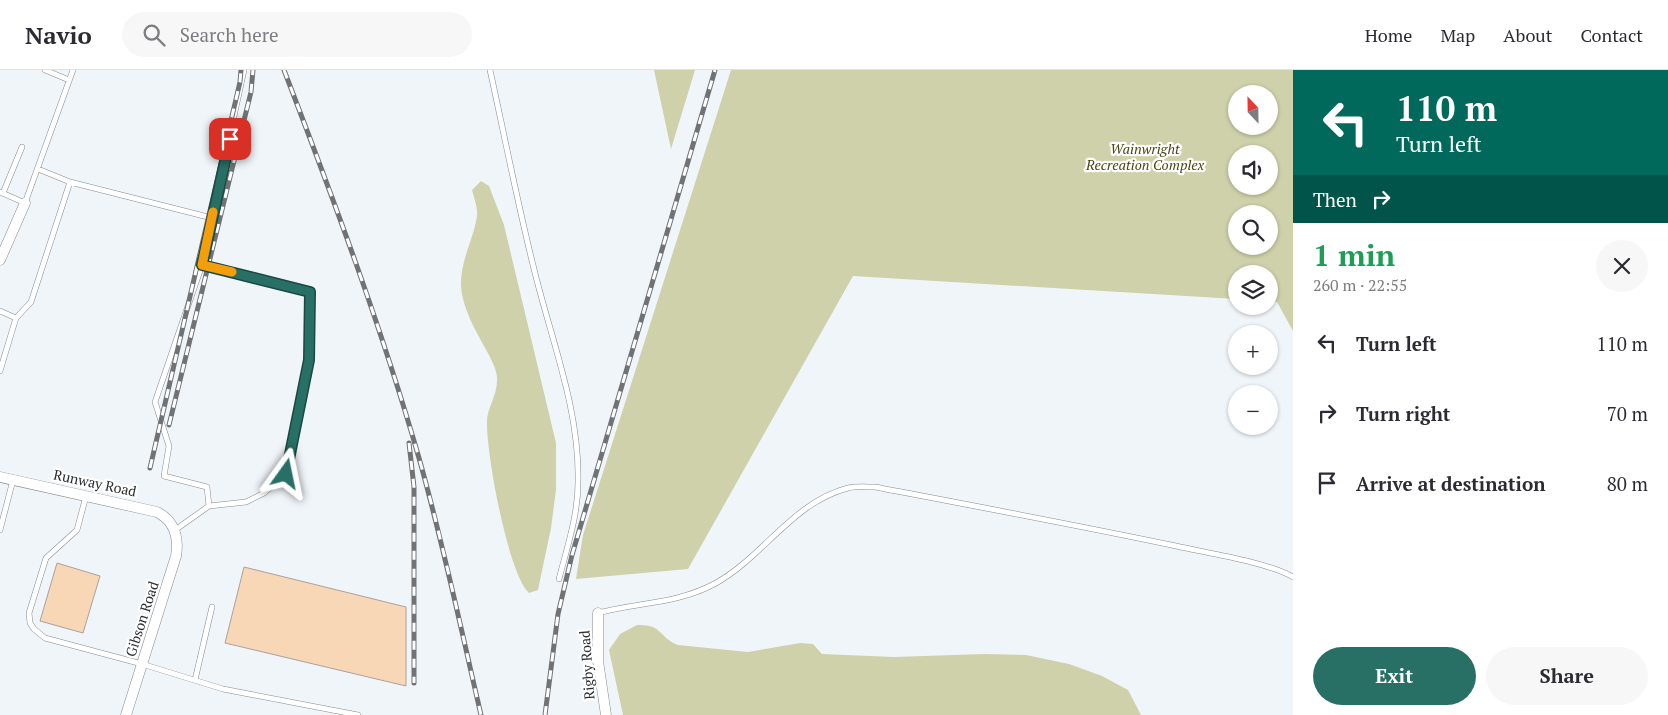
<!DOCTYPE html>
<html lang="en">
<head>
<meta charset="utf-8">
<style>
  :root { --surface:#fff; --page:#f7f7f7; --text:#2b2b33; --muted:#7c7c81; --line:#e1e1e2; --accent:#286f65 }
  body { margin:0; font-family:"PT Serif",serif; background:var(--page); color:var(--text); height:100vh; display:flex; flex-direction:column; font-size:19px; white-space:nowrap }
  * { box-sizing:border-box; margin:0 }
  p { font-size:16px; color:var(--muted) }
  .icon { flex:none; width:28px; height:28px; fill:none; stroke:currentColor; stroke-width:2; stroke-linecap:round; stroke-linejoin:round }
  .map { position:relative; flex:1; overflow:hidden }
  .sheet { display:flex; flex-direction:column; background:var(--surface); width:375px }
  .sheet>* { flex:none }
  .top-card { background:#00695c; color:#fff; overflow:hidden }
  .needle { width:32px; rotate:338deg }
  .fabs { position:absolute; left:1228px; top:15px; display:grid; gap:10px }
  .fabs a { display:grid; place-items:center; width:50px; height:50px; border-radius:50%; background:var(--surface); box-shadow:0 1px 4px #0004; font-size:25px }
  .pin { position:absolute; display:grid; place-items:center; width:42px; height:42px; color:#fff; margin:-21px; border-radius:10px; box-shadow:0 2px 8px #0006 }
  .me { position:absolute; width:55px; margin:-28px; rotate:12deg; stroke-linejoin:round; filter:drop-shadow(0 0 4px #0008) }
  .turn { display:flex; align-items:center; gap:18px; height:105px; padding:0 20px; font-size:22px }
  .turn .icon { width:65px; height:65px; stroke-width:2.5 }
  .turn b { display:block; font-size:35px; line-height:42px }
  .then { display:flex; align-items:center; height:48px; padding:0 20px; background:#0003; gap:10px; font-size:19px }
  .round { display:grid; place-items:center; flex:none; width:52px; height:52px; border-radius:26px; background:var(--page) }
  .summary { display:flex; align-items:center; justify-content:space-between; height:85px; padding:0 20px }
  h1 { font-size:30px; font-weight:700; line-height:38px; color:#1e9e55 }
  .cta { display:flex; gap:10px; margin-top:auto; padding:10px 20px }
  .cta a { flex:1; height:58px; border-radius:30px; background:var(--accent); color:#fff; font-size:20px; font-weight:700; line-height:58px; text-align:center }
  .cta a+a { background:var(--page); color:var(--text) }
  ul { padding:0; list-style:none }
  li { display:flex; align-items:center; gap:15px; height:70px; padding:0 20px }
  li div { flex:1 }
  li b { display:block; font-size:19px }
  li em { font-style:normal }
  header { display:flex; align-items:center; gap:30px; box-sizing:border-box; height:70px; padding:0 25px; background:var(--surface); border-bottom:1px solid var(--line) }
  header strong { font-size:24px }
  nav { display:flex; gap:28px; margin-inline-start:auto; font-size:18px }
  .search { width:350px; height:45px; background:var(--page); display:flex; align-items:center; gap:12px; box-sizing:border-box; padding:0 18px; border-radius:28px; color:var(--muted); font-size:19px }
  main { display:flex; flex:1; min-height:0 }
  .map>svg:first-child { display:block }
  .green { fill:#cfd1ab; fill-rule:evenodd }
  .building { fill:#f7d7b5; stroke:#a7a29d }
  .lines { fill:none; stroke-linecap:round; stroke-linejoin:round }
  .lane-casing { stroke:#868b90; stroke-width:6 }
  .street-casing { stroke:#868b90; stroke-width:11 }
  .lane { stroke:#fff; stroke-width:5 }
  .street { stroke:#fff; stroke-width:10 }
  .rail-casing { stroke:#707376; stroke-width:5 }
  .rail { stroke:#fff; stroke-width:3; stroke-dasharray:9; stroke-linecap:butt }
  .route-casing { stroke:#1a4842; stroke-width:12 }
  .route { stroke:#286f65; stroke-width:9 }
  .slow { stroke:#f59e0b; stroke-width:9 }
  .labels { text-anchor:middle; stroke-width:4.5; stroke-linejoin:round; paint-order:stroke }
  .park-label { font-size:14px; font-style:italic; fill:#474815; stroke:#fff }
  .street-label { font-size:14px; fill:#2b2d2f; stroke:#fff }
</style>
</head>
<body>
<header>
<strong>Navio</strong>
<div class="search"><svg class="icon" aria-label="search" viewBox="0 0 24 24"><circle cx="10" cy="10" r="6"/><path d="M15 15l6 6"/></svg>Search here</div>
<nav><a>Home</a><a>Map</a><a>About</a><a>Contact</a></nav>
</header>
<main>
<div class="map">
<svg width="1293" height="645" viewBox="0 0 1293 645">
  <rect width="100%" height="100%" fill="#f0f5fa"/>
  <!-- green -->
  <path class="green" d="M654 0H695L671 79Z
    M731 0H1293V261L1277 232 1269 231V204H1236V229L853 206 688 499 576 509 583 465ZM1236 24H1269V56H1236ZM1236 84H1269V116H1236ZM1236 144H1269V176H1236Z
    M481 111 489 116 504 155 556 373V420L551 458 538 520 529 523C508 504 486 382 487 351 487 337 498 326 497 307 496 297 489 285 484 276 474 258 462 236 461 216 460 191 474 168 477 146 478 138 474 128 472 120Z
    M637 555C663 554 658 567 678 575L748 582 800 573 813 574 822 584 894 587 984 584 1026 585 1069 594 1102 606 1128 620 1141 645H623L609 580 620 564Z"/>
  <!-- building -->
  <path class="building" d="M57 493 100 506 83 563 40 551Z
    M244 497 406 537V616L225 573Z"/>
  <g class="lines">
    <!-- lane casing -->
    <g class="lane-casing">
      <path id="lane" d="M45 0 69 10
        M490 0C505 68 518 136 535 203 552 272 580 341 578 413 578 445 567 478 559 509
        M70 112 212 148 202 195 155 332 169 376 164 406 207 417 209 436
        M0 122 25 133 73 0
        M3 123 22 77
        M212 148 244 0
        M0 241 16 248
        M0 301 16 248 31 232 70 112 38 99
        M86 426 77 460 46 488 29 543 30 553 34 559 45 568 142 594 223 619 358 645
        M0 460 13 410
        M175 460 209 436 246 432 264 423 286 404 309 291 310 222 202 195
        M598 543C639 532 678 534 716 513 763 487 793 432 848 418 856 416 866 417 875 417 975 436 1076 455 1176 476 1207 483 1267 492 1293 507
        M195 610 212 537"/>
    </g>
    <!-- street casing -->
    <g class="street-casing">
      <path id="street" d="M0 190 25 133
        M0 407 157 442C175 451 179 468 176 486L126 645
        M598 543V591L606 645"/>
    </g>
    <!-- lane -->
    <use href="#lane" class="lane"/>
    <!-- street -->
    <use href="#street" class="street"/>
    <!-- rail casing -->
    <g class="rail-casing">
      <path id="rail" d="M284 0C333 128 381 256 419 388 443 473 461 559 481 645
        M169 355 251 22 253 0
        M409 373 414 417V613
        M150 398 240 12 241 0
        M545 645 558 544 572 485 715 0"/>
    </g>
    <!-- rail -->
    <use href="#rail" class="rail"/>
  </g>
  <g class="lines">
    <!-- route casing -->
    <g class="route-casing">
      <path id="route" d="M230 69 202 195 310 222 309 290 286 404"/>
    </g>
    <!-- route -->
    <use href="#route" class="route"/>
    <!-- slow -->
    <path class="slow" d="M213 142 202 195 232 202"/>
  </g>
  <g class="labels">
    <!-- park labels -->
    <g class="park-label">
      <text x="1145" y="84">Wainwright<tspan x="1145" dy="16">Recreation Complex</tspan></text>
    </g>
    <!-- street labels -->
    <g class="street-label">
      <text transform="translate(95 413) rotate(12)" y="5">Runway Road</text>
      <text transform="translate(142 549) rotate(-72)" y="5">Gibson Road</text>
      <text transform="translate(587 595) rotate(-94)" y="5">Rigby Road</text>
    </g>
  </g>
</svg>
<div class="fabs">
<a><svg class="needle" viewBox="-14 -14 28 28"><path d="M0-13l5 13h-10z" fill="#e53935"/><path d="M0 13l5-13h-10z" fill="#7c7c81"/></svg></a>
<a><svg class="icon" aria-label="sound" viewBox="0 0 24 24"><path d="M4 9h4l5-4v14l-5-4H4zM17 9q2 3 0 6"/></svg></a>
<a><svg class="icon" aria-label="search" viewBox="0 0 24 24"><circle cx="10" cy="10" r="6"/><path d="M15 15l6 6"/></svg></a>
<a><svg class="icon" aria-label="layers" viewBox="0 0 24 24"><path d="M12 4l9 5-9 5-9-5zM3 14l9 5 9-5"/></svg></a>
<a>+</a>
<a>−</a>
</div>
<div class="pin" style="left:230px;top:69px;background:#d93025"><svg class="icon" aria-label="arrive" viewBox="0 0 24 24"><path d="M6 21V4h12l-3 4 3 4H6"/></svg></div>
<svg class="me" style="left:286px;top:404px" viewBox="-20 -20 40 40"><path d="M0-17L14 15 0 8-14 15z" fill="#286f65" stroke="#fff" stroke-width="4"/></svg>
</div>
<section class="sheet">
<div class="top-card">
<div class="turn"><svg class="icon" aria-label="left" viewBox="0 0 24 24"><path d="M17 20v-9H6M10 6l-5 5 5 5"/></svg><div><b>110 m</b>Turn left</div></div>
<div class="then">Then<svg class="icon" aria-label="right" viewBox="0 0 24 24"><path d="M7 20v-9h11M14 6l5 5-5 5"/></svg></div>
</div>
<div class="summary"><div><h1>1 min</h1><p>260 m · 22:55</p></div><a class="round"><svg class="icon" aria-label="close" viewBox="0 0 24 24"><path d="M6 6l12 12M18 6L6 18"/></svg></a></div>
<ul>
<li><svg class="icon" aria-label="left" viewBox="0 0 24 24"><path d="M17 20v-9H6M10 6l-5 5 5 5"/></svg><div><b>Turn left</b></div><em>110 m</em></li>
<li><svg class="icon" aria-label="right" viewBox="0 0 24 24"><path d="M7 20v-9h11M14 6l5 5-5 5"/></svg><div><b>Turn right</b></div><em>70 m</em></li>
<li><svg class="icon" aria-label="arrive" viewBox="0 0 24 24"><path d="M6 21V4h12l-3 4 3 4H6"/></svg><div><b>Arrive at destination</b></div><em>80 m</em></li>
</ul>
<div class="cta"><a>Exit</a><a>Share</a></div>
</section>
</main>
</body>
</html>
